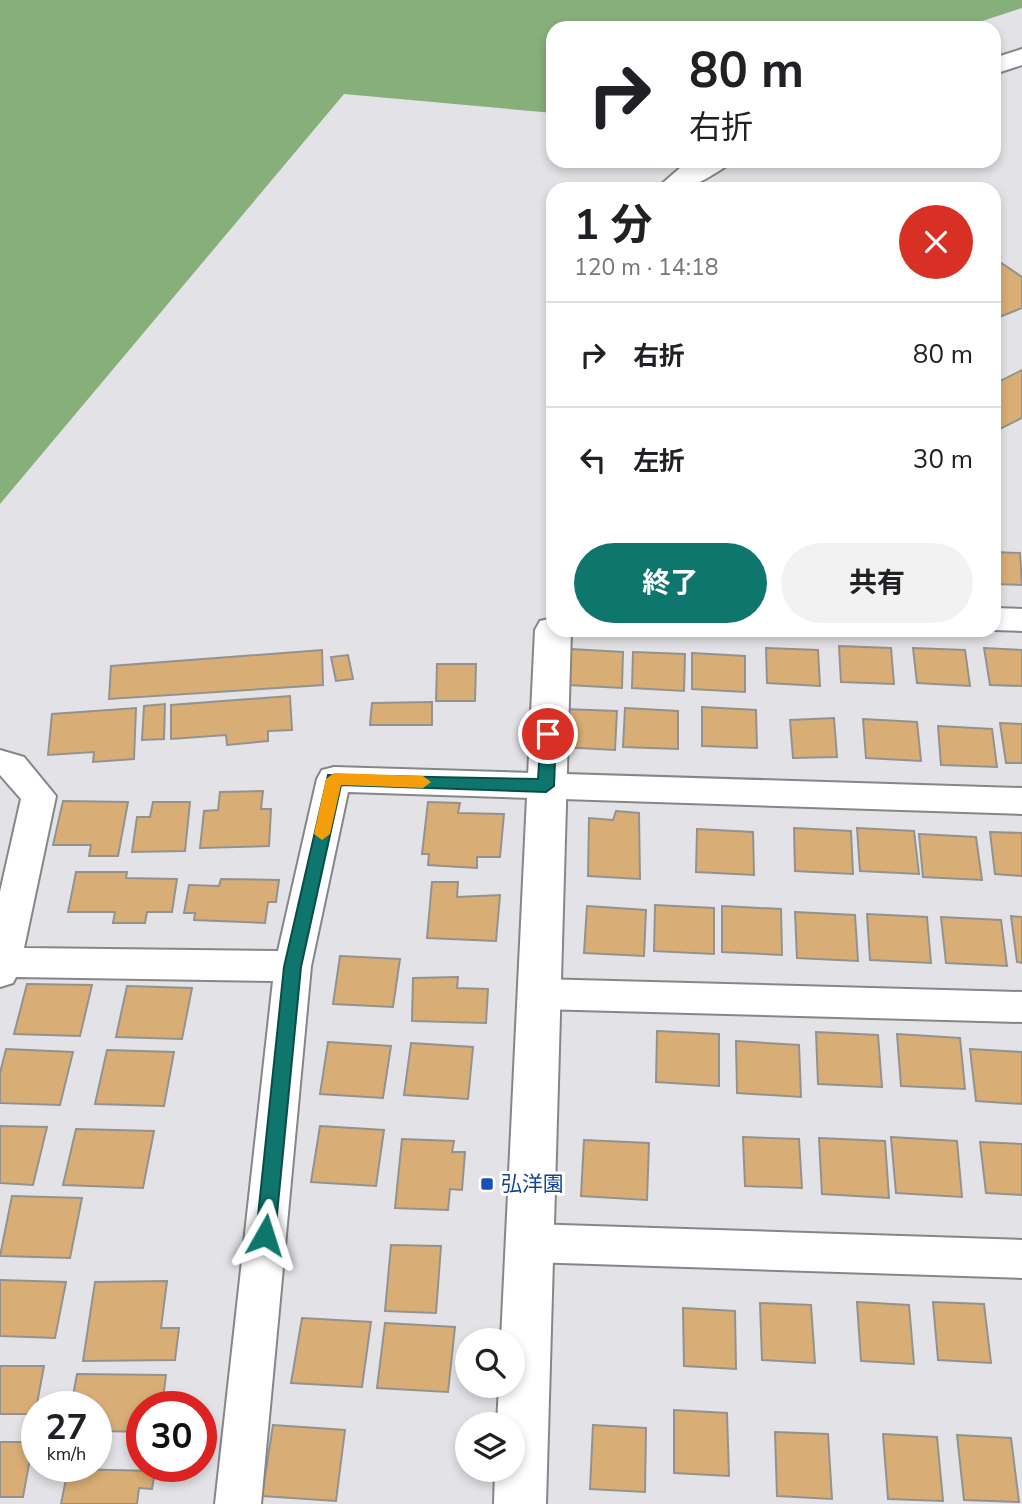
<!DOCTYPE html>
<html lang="ja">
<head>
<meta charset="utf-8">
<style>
  :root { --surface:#fff; --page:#f2f2f2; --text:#202124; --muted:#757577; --line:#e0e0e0; --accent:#0f766e }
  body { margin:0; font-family:"Nunito Sans","Noto Sans JP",sans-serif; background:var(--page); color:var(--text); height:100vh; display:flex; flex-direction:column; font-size:26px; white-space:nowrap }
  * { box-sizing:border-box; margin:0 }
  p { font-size:23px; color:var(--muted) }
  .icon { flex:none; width:38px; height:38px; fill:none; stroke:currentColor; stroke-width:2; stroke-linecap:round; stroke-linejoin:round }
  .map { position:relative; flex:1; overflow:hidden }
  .side { position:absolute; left:546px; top:182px; width:455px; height:455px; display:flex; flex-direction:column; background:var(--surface); border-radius:21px; box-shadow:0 4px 10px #0003 }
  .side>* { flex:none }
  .hud { position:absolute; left:546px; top:21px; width:455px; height:147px; border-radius:21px; box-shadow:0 4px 10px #0003; background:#fff; color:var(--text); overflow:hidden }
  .fabs { position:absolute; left:455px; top:1328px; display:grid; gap:14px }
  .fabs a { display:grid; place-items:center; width:70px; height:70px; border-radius:50%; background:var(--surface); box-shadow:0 4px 10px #0003; font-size:35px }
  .speed { position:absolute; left:21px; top:1391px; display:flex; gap:14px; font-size:35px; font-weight:700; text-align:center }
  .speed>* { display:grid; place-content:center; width:91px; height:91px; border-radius:50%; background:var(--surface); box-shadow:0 4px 10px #0003; line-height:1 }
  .speed small { font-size:18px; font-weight:400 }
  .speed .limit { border:10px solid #d22; background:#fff; color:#111 }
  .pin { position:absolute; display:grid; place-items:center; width:60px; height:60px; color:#fff; margin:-30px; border:4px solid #fff; border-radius:50%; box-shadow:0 2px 7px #0007 }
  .me { position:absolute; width:77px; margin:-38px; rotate:6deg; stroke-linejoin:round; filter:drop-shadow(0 0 5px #0008) }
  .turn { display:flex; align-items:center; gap:24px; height:147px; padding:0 28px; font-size:32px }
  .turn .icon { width:91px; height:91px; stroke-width:2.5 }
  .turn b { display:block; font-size:49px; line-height:60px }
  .round { display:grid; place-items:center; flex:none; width:74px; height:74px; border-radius:37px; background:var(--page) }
  .headline { display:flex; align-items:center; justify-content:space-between; height:119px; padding:0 28px }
  h1 { font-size:42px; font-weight:700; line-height:52px }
  .action { display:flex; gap:14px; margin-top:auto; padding:14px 28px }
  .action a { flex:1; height:80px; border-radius:42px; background:var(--accent); color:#fff; font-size:28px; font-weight:700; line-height:80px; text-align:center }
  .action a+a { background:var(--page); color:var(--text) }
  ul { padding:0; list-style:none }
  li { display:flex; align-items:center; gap:21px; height:105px; padding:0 28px; border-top:2px solid var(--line) }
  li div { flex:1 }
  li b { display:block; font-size:26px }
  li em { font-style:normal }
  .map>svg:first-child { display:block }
  .forest { fill:#87af79 }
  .building { fill:#d9ae76; stroke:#94928f; stroke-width:2 }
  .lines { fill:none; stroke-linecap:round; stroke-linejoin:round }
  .street-casing { stroke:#868689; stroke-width:4 }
  .secondary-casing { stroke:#868689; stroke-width:4 }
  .street { fill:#fff; fill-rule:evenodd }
  .secondary { fill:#fff; fill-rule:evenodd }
  .route { fill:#0f766e; stroke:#0a4d48; stroke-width:2 }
  .slow { fill:#f59e0b }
  .transit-dot { fill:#1a4fb4; stroke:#fff; stroke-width:2.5 }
  .labels { text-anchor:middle; stroke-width:6; stroke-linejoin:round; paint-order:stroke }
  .near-transit-label { font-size:21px; fill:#164399; stroke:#fff; text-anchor:start }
</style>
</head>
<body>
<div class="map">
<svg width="1022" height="1504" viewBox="0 0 1022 1504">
  <rect width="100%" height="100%" fill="#e3e3e7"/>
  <!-- forest -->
  <path class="forest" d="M0 0H1022V8L961 28H553V113L344 94 0 504Z"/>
  <!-- building -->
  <path class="building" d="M994 258 1022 277V308L994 319Z
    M1022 370V418L994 432V384Z
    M994 552 1020 553 1022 585 994 584Z
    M839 646 891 648 894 684 841 682Z
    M766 648 818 650 820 686 767 683Z
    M913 648 965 650 970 686 917 683Z
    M984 648 1022 650V686L990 685Z
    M571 649 623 652 622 688 568 685Z
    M322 650 323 685 109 699 111 666Z
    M633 652 685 654 684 691 632 688Z
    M692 653 745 656V692L692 689Z
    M348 655 353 679 336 681 331 657Z
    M437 664H476L475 701H436Z
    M290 696 292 730 268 731V741L227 745 226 735 171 739V705Z
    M432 702V725H370L372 703Z
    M165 704 164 739 142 740 144 706Z
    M702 707 756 710 757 748 702 746Z
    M136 708 134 759 93 762 94 752 48 755 52 714Z
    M625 708 678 711V749L623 747Z
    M564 709 617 711 615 750 561 747Z
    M834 718 837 757 793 758 790 720Z
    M863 719 917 722 921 761 866 758Z
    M1000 723 1022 724V763H1006Z
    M938 726 992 729 997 767 941 765Z
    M263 791 261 809H271L269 846 200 848 204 811 218 810 220 792Z
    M63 801 128 802 118 856H89L91 845H53Z
    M153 802H190L185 851 132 852 137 817H150Z
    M428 802 460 803 458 813 504 814 500 857H477V868L428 865 429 854H422Z
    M616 811 639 813 640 879 588 876 589 818 613 820Z
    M794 828 851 831 853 874 795 871Z
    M857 828 914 831 919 874 860 871Z
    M697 829 753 832 754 875 696 872Z
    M990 832 1022 833V876L995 874Z
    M919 834 976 837 982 880 923 877Z
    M76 872H127L126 878 177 879 172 912H147L145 923H113L115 912H68Z
    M221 879 279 880 276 902H268L265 923 194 920 195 913H184L189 885 219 886Z
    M432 882H458L457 897 500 895 496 941 427 938Z
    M655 905 714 908V954L654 951Z
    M587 906 646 910 644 956 584 953Z
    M722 906 781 909 782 955 722 952Z
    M795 912 855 915 858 961 797 958Z
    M867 914 927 917 931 963 870 960Z
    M1011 916 1022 917V963L1017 962Z
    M941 917 1001 920 1007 966 946 963Z
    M340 956 400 959 393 1007 333 1004Z
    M458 977 457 988 488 989 486 1023 412 1021 413 978Z
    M27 984 92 985 80 1036 14 1034Z
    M127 986 192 988 182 1039 116 1037Z
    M657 1031 719 1034V1086L656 1082Z
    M816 1032 878 1035 882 1087 818 1084Z
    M897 1034 960 1038 965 1089 901 1086Z
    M736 1041 799 1045 801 1097 737 1093Z
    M328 1042 391 1046 383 1098 320 1094Z
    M411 1043 473 1047 468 1099 404 1095Z
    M6 1049 73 1052 60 1105 0 1103V1073Z
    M970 1049 1022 1052V1104L976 1101Z
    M107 1050 174 1052 164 1106 95 1104Z
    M0 1126 47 1127 33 1185 0 1183Z
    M320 1126 384 1130 376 1186 311 1182Z
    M76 1129 154 1131 143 1188 63 1185Z
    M743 1137 799 1139 802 1188 745 1186Z
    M891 1137 957 1141 962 1197 896 1193Z
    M819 1138 885 1141 889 1198 822 1194Z
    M402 1139 454 1141 452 1152H465L462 1190 450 1189 448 1210 395 1208Z
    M584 1140 649 1143 647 1200 581 1196Z
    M980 1142 1022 1144V1195L986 1193Z
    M12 1196 82 1198 70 1258 0 1256Z
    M391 1245 441 1246 436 1313 385 1311Z
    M0 1280 66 1282 55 1338 0 1336Z
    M167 1281 161 1328H179L175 1360 83 1361 95 1282Z
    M857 1302 909 1305 914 1364 861 1361Z
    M933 1302 984 1304 991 1363 938 1360Z
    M760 1303 811 1305 815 1363 762 1360Z
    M683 1308 735 1311 736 1369 684 1366Z
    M302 1318 371 1322 362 1387 291 1383Z
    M385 1323 455 1327 448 1392 377 1388Z
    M0 1366H44L35 1414H0Z
    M77 1374 166 1375 162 1407H142V1432L102 1431 99 1453H96V1407H71Z
    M674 1410 727 1413 729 1476 674 1473Z
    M273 1425 345 1430 336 1501 262 1496Z
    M593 1425 646 1428 645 1492 590 1489Z
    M775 1432 828 1434 832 1499 777 1496Z
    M883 1434 937 1437 943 1501 888 1499Z
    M957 1435 1011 1438 1019 1502 964 1500Z
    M0 1442H33L23 1497H0Z
    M68 1469 155 1471 152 1489 139 1488 137 1504H61Z"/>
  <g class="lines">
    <!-- street casing -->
    <g class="street-casing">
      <path id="street" d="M994 608 1022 609V631L994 630Z
        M0 750 24 757 56 796 24 948 278 951 317 779 322 770 334 767 1022 788V814L348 792 311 966 261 1504H215L273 981 16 977 13 983 0 987V892L21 799 0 775Z
        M539 979 1022 992V1022L539 1009 526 1005 520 994 526 983Z
        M530 1224 1022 1240V1278L530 1262 515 1256 509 1243 515 1230Z"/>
    </g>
    <!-- secondary casing -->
    <g class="secondary-casing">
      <path id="secondary" d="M1022 49V65L994 74V58Z
        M695 161H732C728 167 691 188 684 189 675 190 665 189 656 189L681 167Z
        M553 618V630H571L546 1504H494L495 1470H513V1424H497L499 1386H513V1340H501L535 630 540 621Z"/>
    </g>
    <!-- street -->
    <use href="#street" class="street"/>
    <!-- secondary -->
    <use href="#secondary" class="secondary"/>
  </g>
  <!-- route -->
  <path class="route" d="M548 728 556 734 554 786 546 792 341 785 301 967 275 1235 272 1241 265 1244 259 1241 256 1235 284 967 328 775 538 779 541 734Z"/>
  <!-- slow -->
  <path class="slow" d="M334 773 423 776 431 782 423 788 341 785 330 834 322 840 314 834 326 779Z"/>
  <!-- markers -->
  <rect class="transit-dot" x="480" y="1177" width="14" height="14" rx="3.5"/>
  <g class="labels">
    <!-- near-transit labels -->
    <g class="near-transit-label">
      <text x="501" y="1191">弘洋園</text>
    </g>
  </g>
</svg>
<div class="fabs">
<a><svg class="icon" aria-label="search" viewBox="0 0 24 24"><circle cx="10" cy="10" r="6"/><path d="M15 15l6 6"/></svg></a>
<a><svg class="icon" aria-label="layers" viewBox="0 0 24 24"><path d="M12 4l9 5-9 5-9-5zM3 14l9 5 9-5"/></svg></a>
</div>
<div class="speed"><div>27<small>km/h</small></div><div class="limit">30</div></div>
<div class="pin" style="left:548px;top:734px;background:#d93025"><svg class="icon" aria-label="arrive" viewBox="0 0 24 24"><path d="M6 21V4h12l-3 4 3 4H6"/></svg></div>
<svg class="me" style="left:265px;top:1235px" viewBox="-20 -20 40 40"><path d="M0-17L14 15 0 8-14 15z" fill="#0f766e" stroke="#fff" stroke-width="4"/></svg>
<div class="hud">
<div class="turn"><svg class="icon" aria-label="right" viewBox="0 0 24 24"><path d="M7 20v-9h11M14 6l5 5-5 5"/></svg><div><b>80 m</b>右折</div></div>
</div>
<section class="side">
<div class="headline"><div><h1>1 分</h1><p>120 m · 14:18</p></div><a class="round" style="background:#d93025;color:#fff"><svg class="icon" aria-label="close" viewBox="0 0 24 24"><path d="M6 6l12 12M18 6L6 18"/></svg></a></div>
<ul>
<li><svg class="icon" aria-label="right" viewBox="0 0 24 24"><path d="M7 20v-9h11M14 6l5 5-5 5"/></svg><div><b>右折</b></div><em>80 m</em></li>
<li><svg class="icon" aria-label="left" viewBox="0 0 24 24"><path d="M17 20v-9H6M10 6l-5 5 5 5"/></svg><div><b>左折</b></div><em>30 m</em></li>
</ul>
<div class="action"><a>終了</a><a>共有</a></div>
</section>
</div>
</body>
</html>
